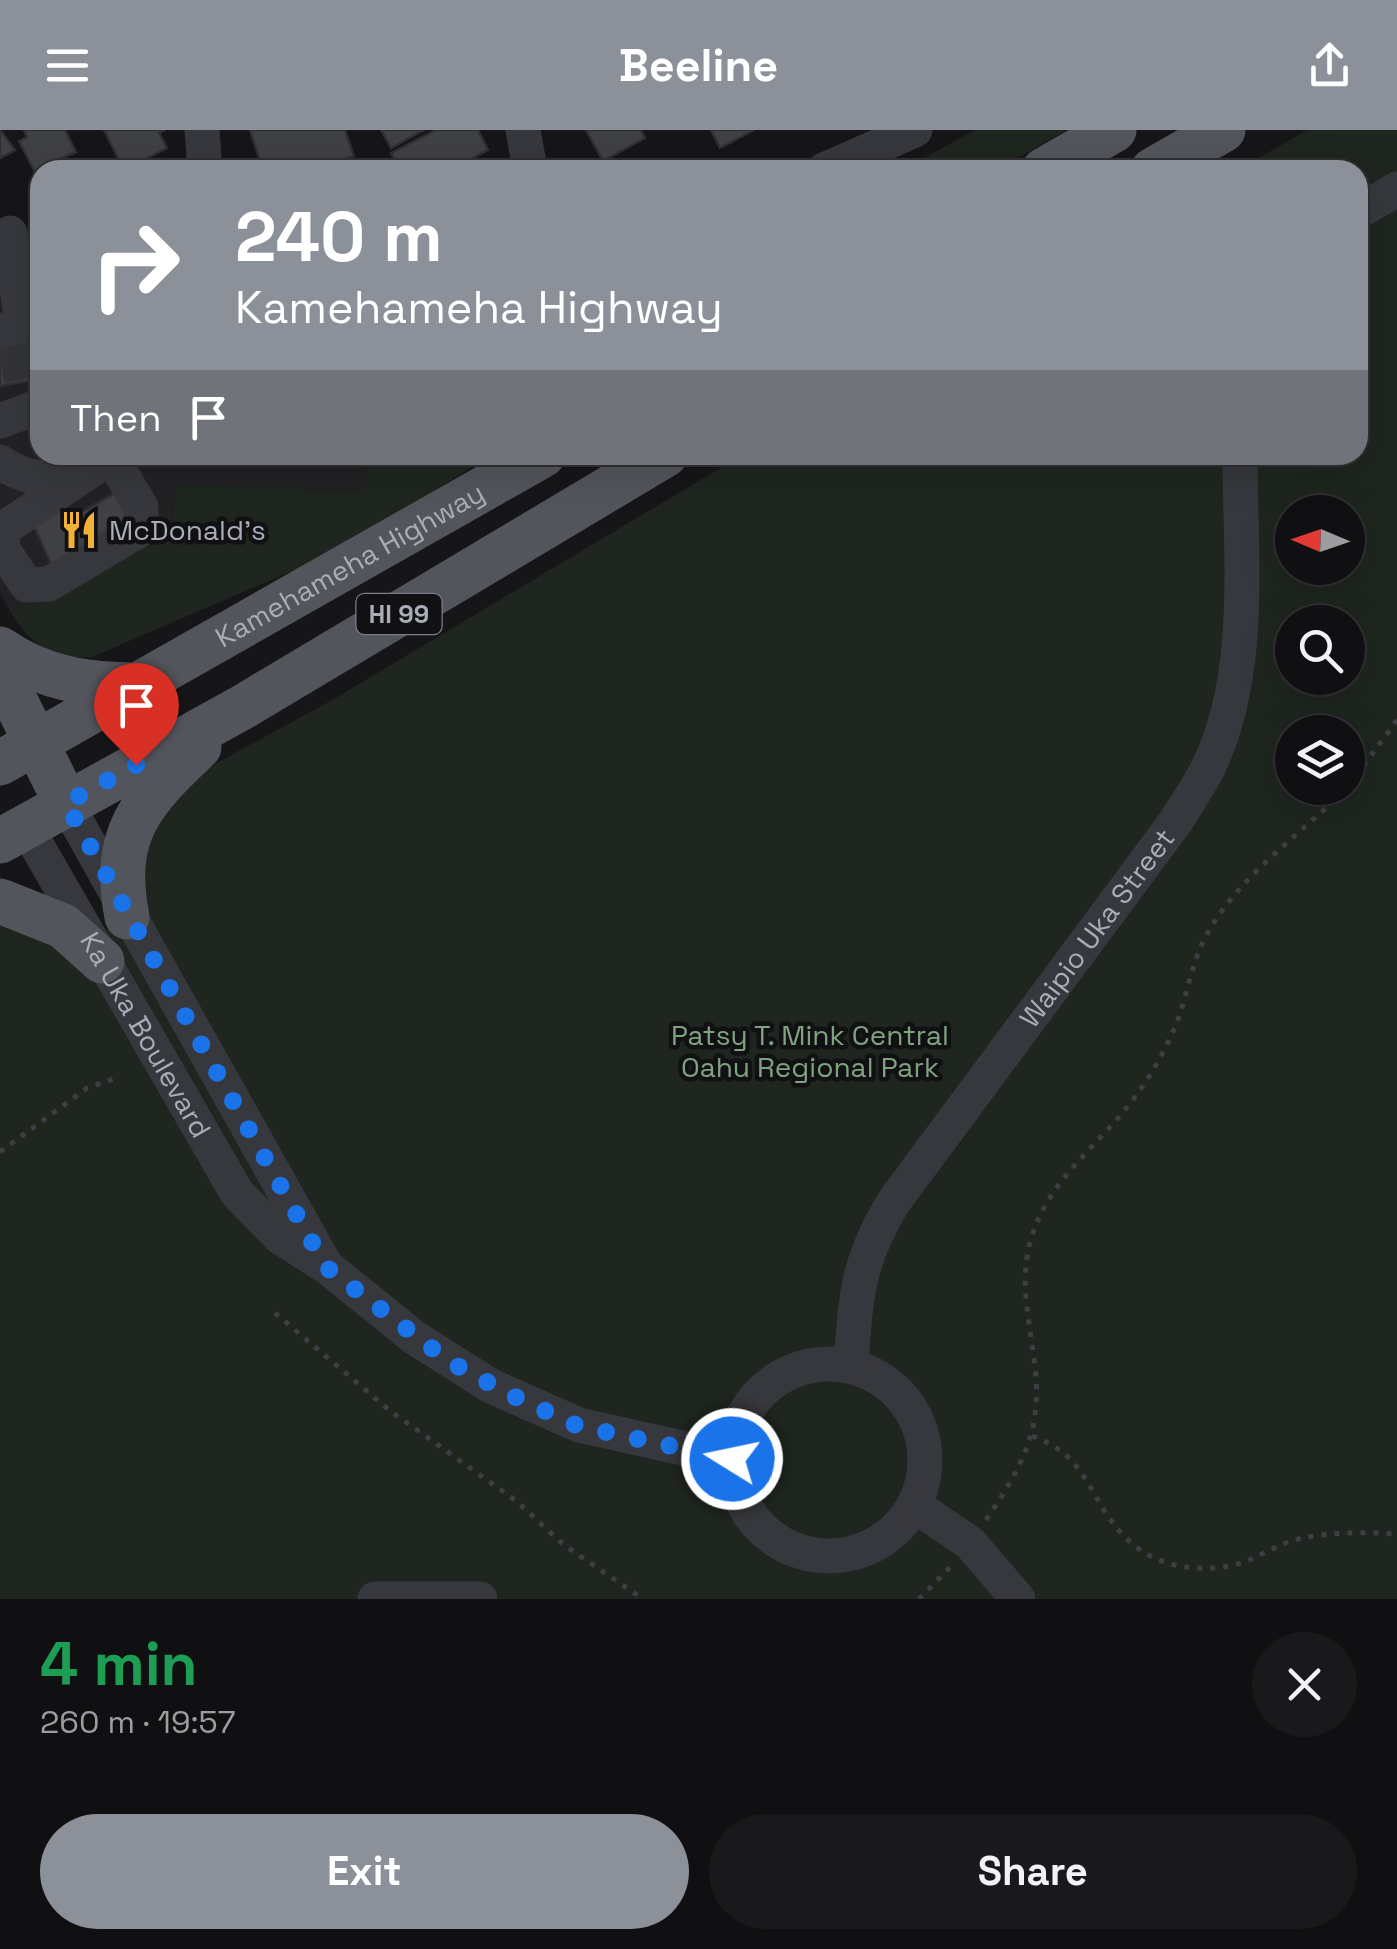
<!DOCTYPE html>
<html lang="en">
<head>
<meta charset="utf-8">
<style>
  :root { --surface:#101012; --page:#19191b; --text:#f1f3f6; --muted:#9c9d9f; --line:#303032; --accent:#8c9099 }
  body { margin:0; font-family:"Space Grotesk",sans-serif; background:var(--page); color:var(--text); height:100vh; display:flex; flex-direction:column; font-size:38px; white-space:nowrap }
  * { box-sizing:border-box; margin:0 }
  p { font-size:32px; color:var(--muted) }
  .icon { flex:none; width:55px; height:55px; fill:none; stroke:currentColor; stroke-width:2; stroke-linecap:round; stroke-linejoin:round }
  .map { position:relative; height:1469px; overflow:hidden }
  .details { display:flex; flex-direction:column; background:var(--surface); flex:1 }
  .details>* { flex:none }
  .banner { position:absolute; left:30px; top:30px; width:1338px; height:305px; border-radius:30px; box-shadow:0 10px 40px #0002,0 0 0 2px var(--line); background:#8c9099; color:#fff; overflow:hidden }
  .needle { width:65px; rotate:272deg }
  .controls { position:absolute; left:1275px; top:365px; display:grid; gap:20px }
  .controls a { display:grid; place-items:center; width:90px; height:90px; border-radius:50%; background:var(--surface); box-shadow:0 10px 40px #0002,0 0 0 2px var(--line); font-size:50px }
  .pin { position:absolute; display:grid; place-items:center; width:85px; height:85px; color:#fff; margin:-102px -42px; border-radius:50% 50% 50% 0; rotate:-45deg; box-shadow:0 0 10px #0007 }
  .pin .icon { rotate:45deg }
  .me { position:absolute; width:110px; margin:-55px; rotate:280deg; stroke-linejoin:round; filter:drop-shadow(0 0 8px #0008) }
  .turn { display:flex; align-items:center; gap:35px; height:210px; padding:0 40px; font-size:45px }
  .turn .icon { width:130px; height:130px; stroke-width:2.5 }
  .turn b { display:block; font-size:70px; line-height:85px }
  .then { display:flex; align-items:center; height:95px; padding:0 40px; background:#0003; gap:20px; font-size:38px }
  .round { display:grid; place-items:center; flex:none; width:105px; height:105px; border-radius:52px; background:var(--page) }
  .overview { display:flex; align-items:center; justify-content:space-between; height:170px; padding:0 40px }
  h1 { font-size:60px; font-weight:700; line-height:75px; color:#1e9e55 }
  .button { display:flex; gap:20px; margin-top:auto; padding:20px 40px }
  .button a { flex:1; height:115px; border-radius:60px; background:var(--accent); color:#fff; font-size:40px; font-weight:700; line-height:115px; text-align:center }
  .button a+a { background:var(--page); color:var(--text) }
  header { display:flex; justify-content:space-between; align-items:center; height:130px; padding:0 40px; background:var(--accent); color:#fff; font-size:45px; font-weight:700 }
  .map>svg:first-child { display:block }
  .built { fill:#222225 }
  .green { fill:#1e261f; fill-rule:evenodd }
  .building { fill:#404145; stroke:#303034; stroke-width:2.5 }
  .lines { fill:none; stroke-linecap:round; stroke-linejoin:round }
  .minor-tunnel { stroke:#333438; stroke-width:35; stroke-dasharray:35 18; stroke-linecap:butt }
  .path { stroke:#3d3f44; stroke-width:5; stroke-dasharray:5 8; stroke-linecap:butt }
  .minor { stroke:#37383d; stroke-width:35 }
  .major { stroke:#53555c; stroke-width:45 }
  .route { stroke:#1a73e8; stroke-width:18; stroke-dasharray:0 32.4 }
  .labels { text-anchor:middle; stroke-width:9; stroke-linejoin:round; paint-order:stroke }
  .shield { fill:#111113; stroke:#7b7e86; stroke-width:2.5 }
  .shield-label { font-size:25px; font-weight:bold; fill:#a8adb8 }
  .poi-label { font-size:28px; fill:#a8adb8; stroke:#111113; text-anchor:start }
  .street-label { font-size:28px; fill:#a8adb8; stroke:#111113 }
  .park-label { font-size:28px; fill:#7fa381; stroke:#111113 }
</style>
</head>
<body>
<header><svg class="icon" aria-label="menu" viewBox="0 0 24 24"><path d="M4 6h16M4 12h16M4 18h16"/></svg>Beeline<svg class="icon" aria-label="share" viewBox="0 0 24 24"><path d="M12 15V3M7 8l5-5 5 5M5 13v7h14v-7"/></svg></header>
<div class="map">
<svg width="1397" height="1469" viewBox="0 0 1397 1469">
  <rect width="100%" height="100%" fill="#161618"/>
  <!-- built -->
  <path class="built" d="M40 136V325H364L363 360 177 354 171 391 11 483 0 463V147Z"/>
  <!-- green -->
  <path class="green" d="M975 0H1067L996 40H903Z
    M1307 0H1397V1469H0V789L64 819 147 782 138 759 143 702 202 641 334 569 742 325H1358V40H1238ZM1292 382H1348V438H1292ZM1292 492H1348V548H1292ZM1292 602H1348V658H1292Z
    M364 325H491L339 421 92 527C52 530 32 516 11 483L171 392 177 354 363 360Z"/>
  <!-- building -->
  <path class="building" d="M0 0 15 20 0 28Z
    M24 0H65L76 22 62 28 67 38 40 40V52L19 11 27 7Z
    M104 0H165L159 3 167 18 124 40Z
    M250 0H345L354 26 313 40 306 31 263 40Z
    M381 0H424L391 18Z
    M436 0H478L488 20 450 40H400L391 23Z
    M586 0H641L645 8 603 31Z
    M711 0H754L720 18Z
    M40 211V249L0 256V218Z
    M117 362 134 394 54 440 33 394 60 379 67 390Z"/>
  <g class="lines">
    <!-- minor-tunnel -->
    <path class="minor-tunnel" d="M15 215 22 252"/>
    <!-- path -->
    <path class="path" d="M1348 657 1397 590
      M0 1022 87 958 116 948
      M275 1183 389 1280 515 1370 564 1415 643 1469
      M1032 1306C1096 1328 1088 1382 1139 1419 1166 1439 1209 1443 1241 1433 1261 1426 1278 1414 1298 1409 1329 1402 1365 1402 1397 1404
      M986 1390C1023 1335 1044 1299 1034 1229 1029 1187 1019 1151 1031 1109 1049 1047 1101 1015 1137 964 1154 941 1170 912 1180 884 1189 855 1194 825 1210 799 1243 743 1302 703 1347 658
      M919 1469 952 1435"/>
    <!-- minor -->
    <g class="minor">
      <path d="M202 0 205 40"/>
      <path d="M523 0 530 40"/>
      <path d="M824 40 915 0"/>
      <path d="M1358 82 1397 59"/>
      <path d="M0 201 22 196 10 103"/>
      <path d="M0 291 40 276"/>
      <path d="M111 327 141 377V399L49 454 27 455 3 420 2 403 9 395 114 325"/>
      <path d="M0 332C27 350 48 351 79 344"/>
      <path d="M66 673 326 1136"/>
      <path id="s1" d="M25 695 237 1063 280 1107 327 1137 415 1208 491 1256 579 1295 732 1329"/>
      <circle cx="829" cy="1330" r="96"/>
      <path id="s2" d="M851 1235C856 1166 857 1130 895 1070L1176 691C1187 673 1199 656 1208 638 1254 543 1240 427 1240 325"/>
      <path d="M914 1375 970 1413 1018 1469"/>
      <path d="M375 1469H480"/>
    </g>
    <!-- major -->
    <g class="major">
      <path d="M1044 40 1114 0"/>
      <path d="M1153 40 1223 0"/>
      <path d="M0 519C44 549 87 555 139 555"/>
      <path d="M0 540 66 673"/>
      <path id="s3" d="M0 633 543 325"/>
      <path d="M0 711 241 578 665 325"/>
      <path d="M0 771 63 796 102 831"/>
      <path d="M127 787C111 703 141 672 199 617"/>
    </g>
  </g>
  <g class="lines">
    <!-- route -->
    <path class="route" d="M136 635 66 673 326 1137 450 1232 511 1265 578 1296 732 1329"/>
  </g>
  <!-- icons -->
  <defs>
    <g id="restaurant-bare" transform="scale(3)"><path d="M-5-6h1v4h1v-4h1v4h1v-4h1v5L-1.5 .5V6h-2V.5L-5-1ZM5-6V6H3V1.5H1.5Q1.5-4 5-6Z" fill="#f2b134" stroke="#111113" stroke-width="2.5" paint-order="stroke"/></g>
  </defs>
  <g fill-rule="evenodd">
    <use href="#restaurant-bare" x="79" y="400"/>
  </g>
  <g class="labels">
    <!-- shield labels -->
    <rect class="shield" x="356.5" y="464" width="85" height="40" rx="8"/>
    <g class="shield-label">
      <text x="399" y="493">HI 99</text>
    </g>
    <!-- poi labels -->
    <g class="poi-label">
      <text x="109" y="410">McDonald's</text>
    </g>
    <!-- street labels -->
    <g class="street-label">
      <text dy="10" stroke="none"><textPath href="#s3" startOffset="402">Kamehameha Highway</textPath></text>
      <text dy="10" stroke="none"><textPath href="#s2" startOffset="512">Waipio Uka Street</textPath></text>
      <text dy="10" stroke="none"><textPath href="#s1" startOffset="242">Ka Uka Boulevard</textPath></text>
    </g>
    <!-- park labels -->
    <g class="park-label">
      <text x="810" y="915">Patsy T. Mink Central<tspan x="810" dy="32">Oahu Regional Park</tspan></text>
    </g>
  </g>
</svg>
<div class="controls">
<a><svg class="needle" viewBox="-14 -14 28 28"><path d="M0-13l5 13h-10z" fill="#e53935"/><path d="M0 13l5-13h-10z" fill="#9c9d9f"/></svg></a>
<a><svg class="icon" aria-label="search" viewBox="0 0 24 24"><circle cx="10" cy="10" r="6"/><path d="M15 15l6 6"/></svg></a>
<a><svg class="icon" aria-label="layers" viewBox="0 0 24 24"><path d="M12 4l9 5-9 5-9-5zM3 14l9 5 9-5"/></svg></a>
</div>
<div class="pin" style="left:136px;top:635px;background:#d93025"><svg class="icon" aria-label="arrive" viewBox="0 0 24 24"><path d="M6 21V4h12l-3 4 3 4H6"/></svg></div>
<svg class="me" style="left:732px;top:1329px" viewBox="-20 -20 40 40"><circle r="17" fill="#1a73e8" stroke="#fff" stroke-width="3"/><path d="M0-11L8 9 0 5-8 9z" fill="#fff"/></svg>
<div class="banner">
<div class="turn"><svg class="icon" aria-label="right" viewBox="0 0 24 24"><path d="M7 20v-9h11M14 6l5 5-5 5"/></svg><div><b>240 m</b>Kamehameha Highway</div></div>
<div class="then">Then<svg class="icon" aria-label="arrive" viewBox="0 0 24 24"><path d="M6 21V4h12l-3 4 3 4H6"/></svg></div>
</div>
</div>
<section class="details">
<div class="overview"><div><h1>4 min</h1><p>260 m · 19:57</p></div><a class="round"><svg class="icon" aria-label="close" viewBox="0 0 24 24"><path d="M6 6l12 12M18 6L6 18"/></svg></a></div>
<div class="button"><a>Exit</a><a>Share</a></div>
</section>
</body>
</html>
